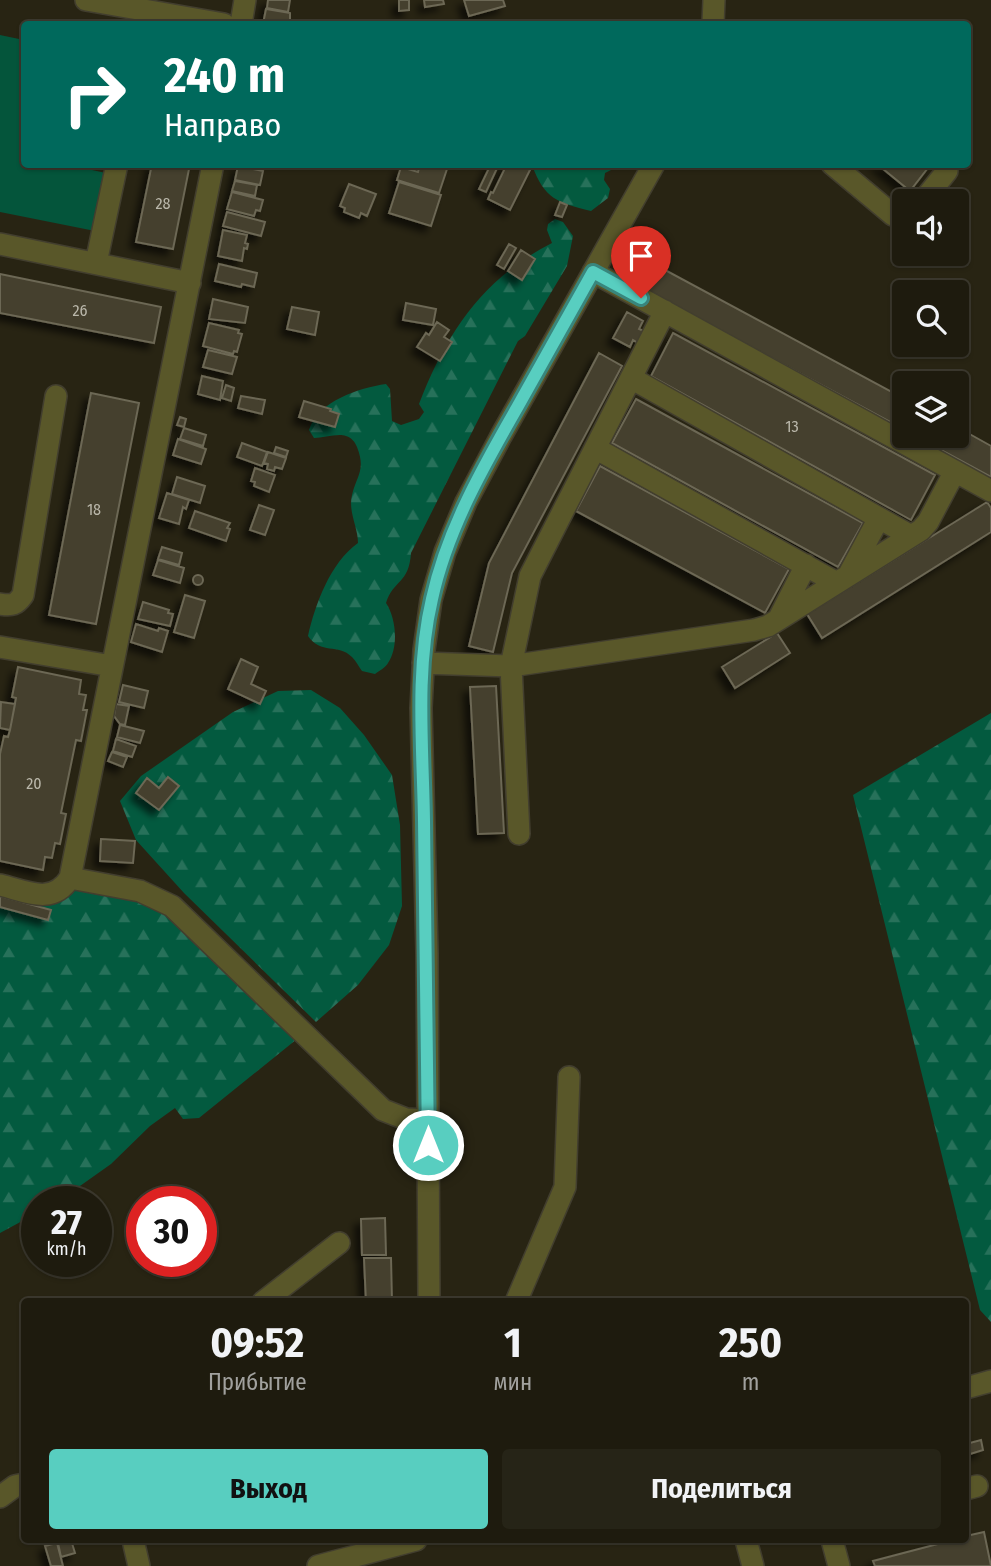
<!DOCTYPE html>
<html lang="ru">
<head>
<meta charset="utf-8">
<style>
  :root { --surface:#1e1b0e; --page:#262417; --text:#f1f3f6; --muted:#a1a19e; --line:#3c392e; --accent:#58cec0 }
  body { margin:0; font-family:"Fira Sans Condensed",sans-serif; background:var(--page); color:var(--text); height:100vh; display:flex; flex-direction:column; font-size:26px; white-space:nowrap }
  * { box-sizing:border-box; margin:0 }
  p { font-size:23px; color:var(--muted) }
  .icon { flex:none; width:38px; height:38px; fill:none; stroke:currentColor; stroke-width:2; stroke-linecap:round; stroke-linejoin:round }
  .map { position:relative; flex:1; overflow:hidden }
  .panel { position:absolute; left:21px; top:1298px; width:948px; height:245px; display:flex; flex-direction:column; background:var(--surface); border-radius:7px; box-shadow:0 2px 5px #0004,0 0 0 2px var(--line) }
  .panel>* { flex:none }
  .banner { position:absolute; left:21px; top:21px; width:950px; height:147px; border-radius:7px; box-shadow:0 2px 5px #0004,0 0 0 2px var(--line); background:#00695c; color:#fff; overflow:hidden }
  .tools { position:absolute; left:892px; top:189px; display:grid; gap:14px }
  .tools a { display:grid; place-items:center; width:77px; height:77px; border-radius:7px; background:var(--surface); box-shadow:0 2px 5px #0004,0 0 0 2px var(--line); font-size:35px }
  .speed { position:absolute; left:21px; top:1186px; display:flex; gap:14px; font-size:35px; font-weight:700; text-align:center }
  .speed>* { display:grid; place-content:center; width:91px; height:91px; border-radius:50%; background:var(--surface); box-shadow:0 2px 5px #0004,0 0 0 2px var(--line); line-height:1 }
  .speed small { font-size:18px; font-weight:400 }
  .speed .limit { border:10px solid #d22; background:#fff; color:#111 }
  .pin { position:absolute; display:grid; place-items:center; width:60px; height:60px; color:#fff; margin:-72px -30px; border-radius:50% 50% 50% 0; rotate:-45deg; box-shadow:0 0 7px #0007 }
  .pin .icon { rotate:45deg }
  .me { position:absolute; width:77px; margin:-38px; rotate:0deg; stroke-linejoin:round; filter:drop-shadow(0 0 5px #0008) }
  .turn { display:flex; align-items:center; gap:24px; height:147px; padding:0 28px; font-size:32px }
  .turn .icon { width:91px; height:91px; stroke-width:2.5 }
  .turn b { display:block; font-size:49px; line-height:60px }
  .eta { display:flex; justify-content:space-evenly; align-items:center; height:119px; text-align:center }
  .eta b { font-size:42px; font-weight:700; line-height:49px }
  .button { display:flex; gap:14px; margin-top:auto; padding:14px 28px }
  .button a { flex:1; height:80px; border-radius:7px; background:var(--accent); color:#111; font-size:28px; font-weight:700; line-height:80px; text-align:center }
  .button a+a { background:var(--page); color:var(--text) }
  .map>svg:first-child { display:block }
  .green { fill:#04553b }
  .forest { fill:url(#forest-firs) }
  .building { fill:#443f2d; stroke:#6c6754; stroke-width:2; filter:url(#shadow) }
  .lines { fill:none; stroke-linecap:round; stroke-linejoin:round }
  .minor-casing { stroke:#423e2e; stroke-width:24 }
  .minor { stroke:#595729; stroke-width:21 }
  .route-casing { stroke:#39867d; stroke-width:18 }
  .route { stroke:#58cec0; stroke-width:12 }
  .labels { text-anchor:middle; stroke-width:7; stroke-linejoin:round; paint-order:stroke }
  .number-label { font-size:16px; fill:#bab7aa }
</style>
</head>
<body>
<div class="map">
<svg width="991" height="1566" viewBox="0 0 991 1566">
  <defs>
    <pattern id="forest-firs" width="22" height="20" patternUnits="userSpaceOnUse" patternTransform="scale(1.75)"><rect width="22" height="20" fill="#035a3f"/><path d="M5 1l3.5 6h-7zM16 11l3.5 6h-7z" fill="#27715a"/></pattern>
    <filter id="shadow"><feDropShadow dx="-6" dy="6" stdDeviation="3.5" flood-color="#0009"/></filter>
  </defs>
  <rect width="100%" height="100%" fill="#282413"/>
  <!-- green -->
  <path class="green" d="M0 35 24 40V164L93 165 92 170 106 173 95 231 0 212Z"/>
  <!-- forest -->
  <path class="forest" d="M532 165H621L605 173 604 180 610 189 608 198 591 211C557 202 545 200 532 165Z
    M555 219 563 222 573 236 567 266 525 336 518 341 411 553C409 584 393 580 386 603 396 618 399 647 388 663 386 667 379 671 375 674L362 671C359 667 356 661 352 657 338 643 321 655 308 636 315 605 330 563 358 543 358 527 348 512 352 495 357 475 366 470 357 447 355 442 352 438 346 436 338 433 323 438 314 438L309 430C318 401 359 388 386 384L390 389 392 421 401 425 419 419 424 412 419 404C447 332 482 279 552 243L547 230 548 224Z
    M311 690 340 708 364 735 392 775 400 825 402 906 389 945 358 985 316 1022 184 893 136 840 120 801 141 776 233 712 278 691Z
    M991 713V1322L980 1310 853 795Z
    M0 874 50 889 92 887 136 895 176 921 297 1039 199 1118 183 1119 175 1108 150 1126 111 1164 63 1198 55 1202H37V1213L0 1233Z"/>
  <!-- building -->
  <path class="building" d="M268 0H290L288 12 267 8Z
    M399 0H409V10L399 11Z
    M424 0H443L444 4 425 7Z
    M464 0H503L505 6 469 16Z
    M266 9 290 13V22H288V24H263Z
    M152 164H190L173 249 136 242Z
    M420 164 448 166 439 193 397 180 401 167 418 172Z
    M491 164H499L486 192 479 189Z
    M507 164H518L530 170 510 210 488 199 491 192 493 193Z
    M877 164H931L910 191Z
    M238 166 263 171 260 185 235 180Z
    M235 181 257 185 255 196 232 191Z
    M399 182 441 195 431 226 389 213Z
    M349 184 376 194 367 216 361 213 359 218 344 212 345 208 340 206Z
    M232 192 263 200 260 211 256 210 254 216 227 209Z
    M560 202 567 205 562 217 555 215Z
    M227 212 265 222 261 236 223 226Z
    M223 230 247 235 245 243 248 244 247 249 244 248 242 261 218 256Z
    M509 244 516 248 504 269 497 265Z
    M521 250 535 259 522 280 508 271Z
    M652 263 905 399V430L639 287Z
    M219 264 257 273 254 287 242 284 241 287 215 281Z
    M0 274 161 307 154 343 0 313Z
    M213 299 248 307 245 323 209 319Z
    M406 303 436 309 433 325 403 320Z
    M292 307 319 312 315 335 287 329Z
    M627 312 643 321 639 329 644 331 638 343 633 340 630 347 613 338Z
    M437 322 449 330 444 337 452 342 440 361 417 347 426 333 429 335Z
    M209 323 239 330 238 333 242 334 237 352 234 351 233 354 203 346Z
    M673 333 935 475 911 520 651 376Z
    M208 350 237 357 232 374 203 367Z
    M599 353 622 366 512 573 493 652 469 646 489 563Z
    M202 376 223 381 220 400 198 394Z
    M226 385 234 388 231 401 222 398Z
    M91 393 139 403 96 624 49 615Z
    M241 396 265 400 262 414 238 408Z
    M636 399 863 523 838 567 612 443Z
    M304 401 331 409 330 411 339 414 335 427 299 417Z
    M180 417 186 419 184 427 177 425Z
    M957 427 991 446V477L915 436H957Z
    M184 428 206 435 203 446 180 439Z
    M178 439 206 449 201 464 173 455Z
    M242 443 267 452 262 466 237 457Z
    M276 447 288 451 286 457 274 453Z
    M268 452 286 458 282 469 275 467 274 471 267 469 268 464 264 463Z
    M600 466 789 569 765 613 576 511Z
    M255 468 275 475 269 492 254 486 255 482 251 481Z
    M177 477 205 486 200 503 172 494Z
    M167 493 189 500 186 509 183 507 179 524 159 518Z
    M987 502 991 508V532L822 638 807 614Z
    M259 505 274 510 265 535 250 530Z
    M195 511 230 523 227 528 230 529 226 541 189 528Z
    M162 547 182 553 179 565 158 559Z
    M158 560 184 568 180 583 153 575Z
    M193 580a5 5 0 1 1 10 0a5 5 0 1 1-10 0Z
    M185 595 205 601 194 638 174 632Z
    M143 602 169 610 168 613 173 614 170 626 138 619Z
    M136 624 158 631 159 628 168 631 162 652 131 642Z
    M777 633 790 653 735 688 722 667Z
    M241 659 258 667 251 684 266 691 260 704 228 689Z
    M18 667 81 680 79 694 86 695 83 710H87L81 741 76 740 61 813 66 814 60 844 55 843 52 858 45 857 43 870 0 861V754L4 736 8 737 10 730 16 698 12 697Z
    M123 685 148 691 144 708 119 702Z
    M496 686 504 833 478 834 470 687Z
    M1 702 15 704 10 730 0 728Z
    M116 704 129 706 125 725 120 724 114 716Z
    M120 725 144 731 140 743 117 737Z
    M116 739 136 746 132 757 113 751Z
    M112 752 127 757 123 767 108 761Z
    M168 777 179 786 159 810 136 793 147 778 159 788Z
    M101 839 135 841 133 863 100 861Z
    M0 896 51 910 48 920 0 907Z
    M385 1218 386 1255H362L361 1219Z
    M364 1258H391L392 1302H366Z
    M981 1440 983 1450 967 1455 966 1444Z
    M984 1532 991 1566H875L873 1561 953 1540H966V1536Z
    M71 1540 75 1553 61 1557 58 1543Z
    M57 1543 63 1566H51L45 1546Z"/>
  <g class="lines">
    <!-- minor casing -->
    <g class="minor-casing">
      <path id="minor" d="M86 0 224 24
        M241 24 245 0
        M713 24 714 0
        M213 164 70 878 140 891 172 906 383 1110 406 1119 428 1120
        M832 164 893 215 905 218
        M923 201 947 171
        M0 244 190 283
        M96 263 117 164
        M593 272 991 491
        M631 378 911 536
        M595 448 837 583
        M849 574 879 518
        M0 604C12 606 16 605 23 595L56 396
        M779 618 806 565
        M0 647 112 666
        M423 663 511 666 754 630 768 626 921 530 928 522 955 471
        M519 834 511 666 530 576 665 311
        M0 885C26 891 52 906 70 878
        M263 1302 339 1243
        M429 1302 427 953 421 708 424 650 431 600 445 552 466 502 501 436 654 164
        M516 1302 565 1187 569 1077
        M966 1388 991 1381
        M966 1489 977 1486
        M0 1497 15 1486 24 1484
        M133 1540 139 1566
        M746 1540 753 1566
        M832 1540 839 1566
        M318 1566 416 1540"/>
    </g>
    <!-- minor -->
    <use href="#minor" class="minor"/>
  </g>
  <g class="lines">
    <!-- route casing -->
    <g class="route-casing">
      <path id="route" d="M428 1145C427 1037 426 929 424 821 423 748 415 671 432 599 447 530 483 467 518 406 543 361 568 317 593 272L641 298"/>
    </g>
    <!-- route -->
    <use href="#route" class="route"/>
  </g>
  <g class="labels">
    <!-- number labels -->
    <g class="number-label">
      <text x="163" y="209">28</text>
      <text x="80" y="316">26</text>
      <text x="792" y="432">13</text>
      <text x="94" y="515">18</text>
      <text x="34" y="789">20</text>
    </g>
  </g>
</svg>
<div class="tools">
<a><svg class="icon" aria-label="sound" viewBox="0 0 24 24"><path d="M4 9h4l5-4v14l-5-4H4zM17 9q2 3 0 6"/></svg></a>
<a><svg class="icon" aria-label="search" viewBox="0 0 24 24"><circle cx="10" cy="10" r="6"/><path d="M15 15l6 6"/></svg></a>
<a><svg class="icon" aria-label="layers" viewBox="0 0 24 24"><path d="M12 4l9 5-9 5-9-5zM3 14l9 5 9-5"/></svg></a>
</div>
<div class="speed"><div>27<small>km/h</small></div><div class="limit">30</div></div>
<div class="pin" style="left:641px;top:298px;background:#d93025"><svg class="icon" aria-label="arrive" viewBox="0 0 24 24"><path d="M6 21V4h12l-3 4 3 4H6"/></svg></div>
<svg class="me" style="left:428px;top:1145px" viewBox="-20 -20 40 40"><circle r="17" fill="#58cec0" stroke="#fff" stroke-width="3"/><path d="M0-11L8 9 0 5-8 9z" fill="#fff"/></svg>
<div class="banner">
<div class="turn"><svg class="icon" aria-label="right" viewBox="0 0 24 24"><path d="M7 20v-9h11M14 6l5 5-5 5"/></svg><div><b>240 m</b>Направо</div></div>
</div>
<section class="panel">
<div class="eta">
<div><b>09:52</b><p>Прибытие</p></div>
<div><b>1</b><p>мин</p></div>
<div><b>250</b><p>m</p></div>
</div>
<div class="button"><a>Выход</a><a>Поделиться</a></div>
</section>
</div>
</body>
</html>
